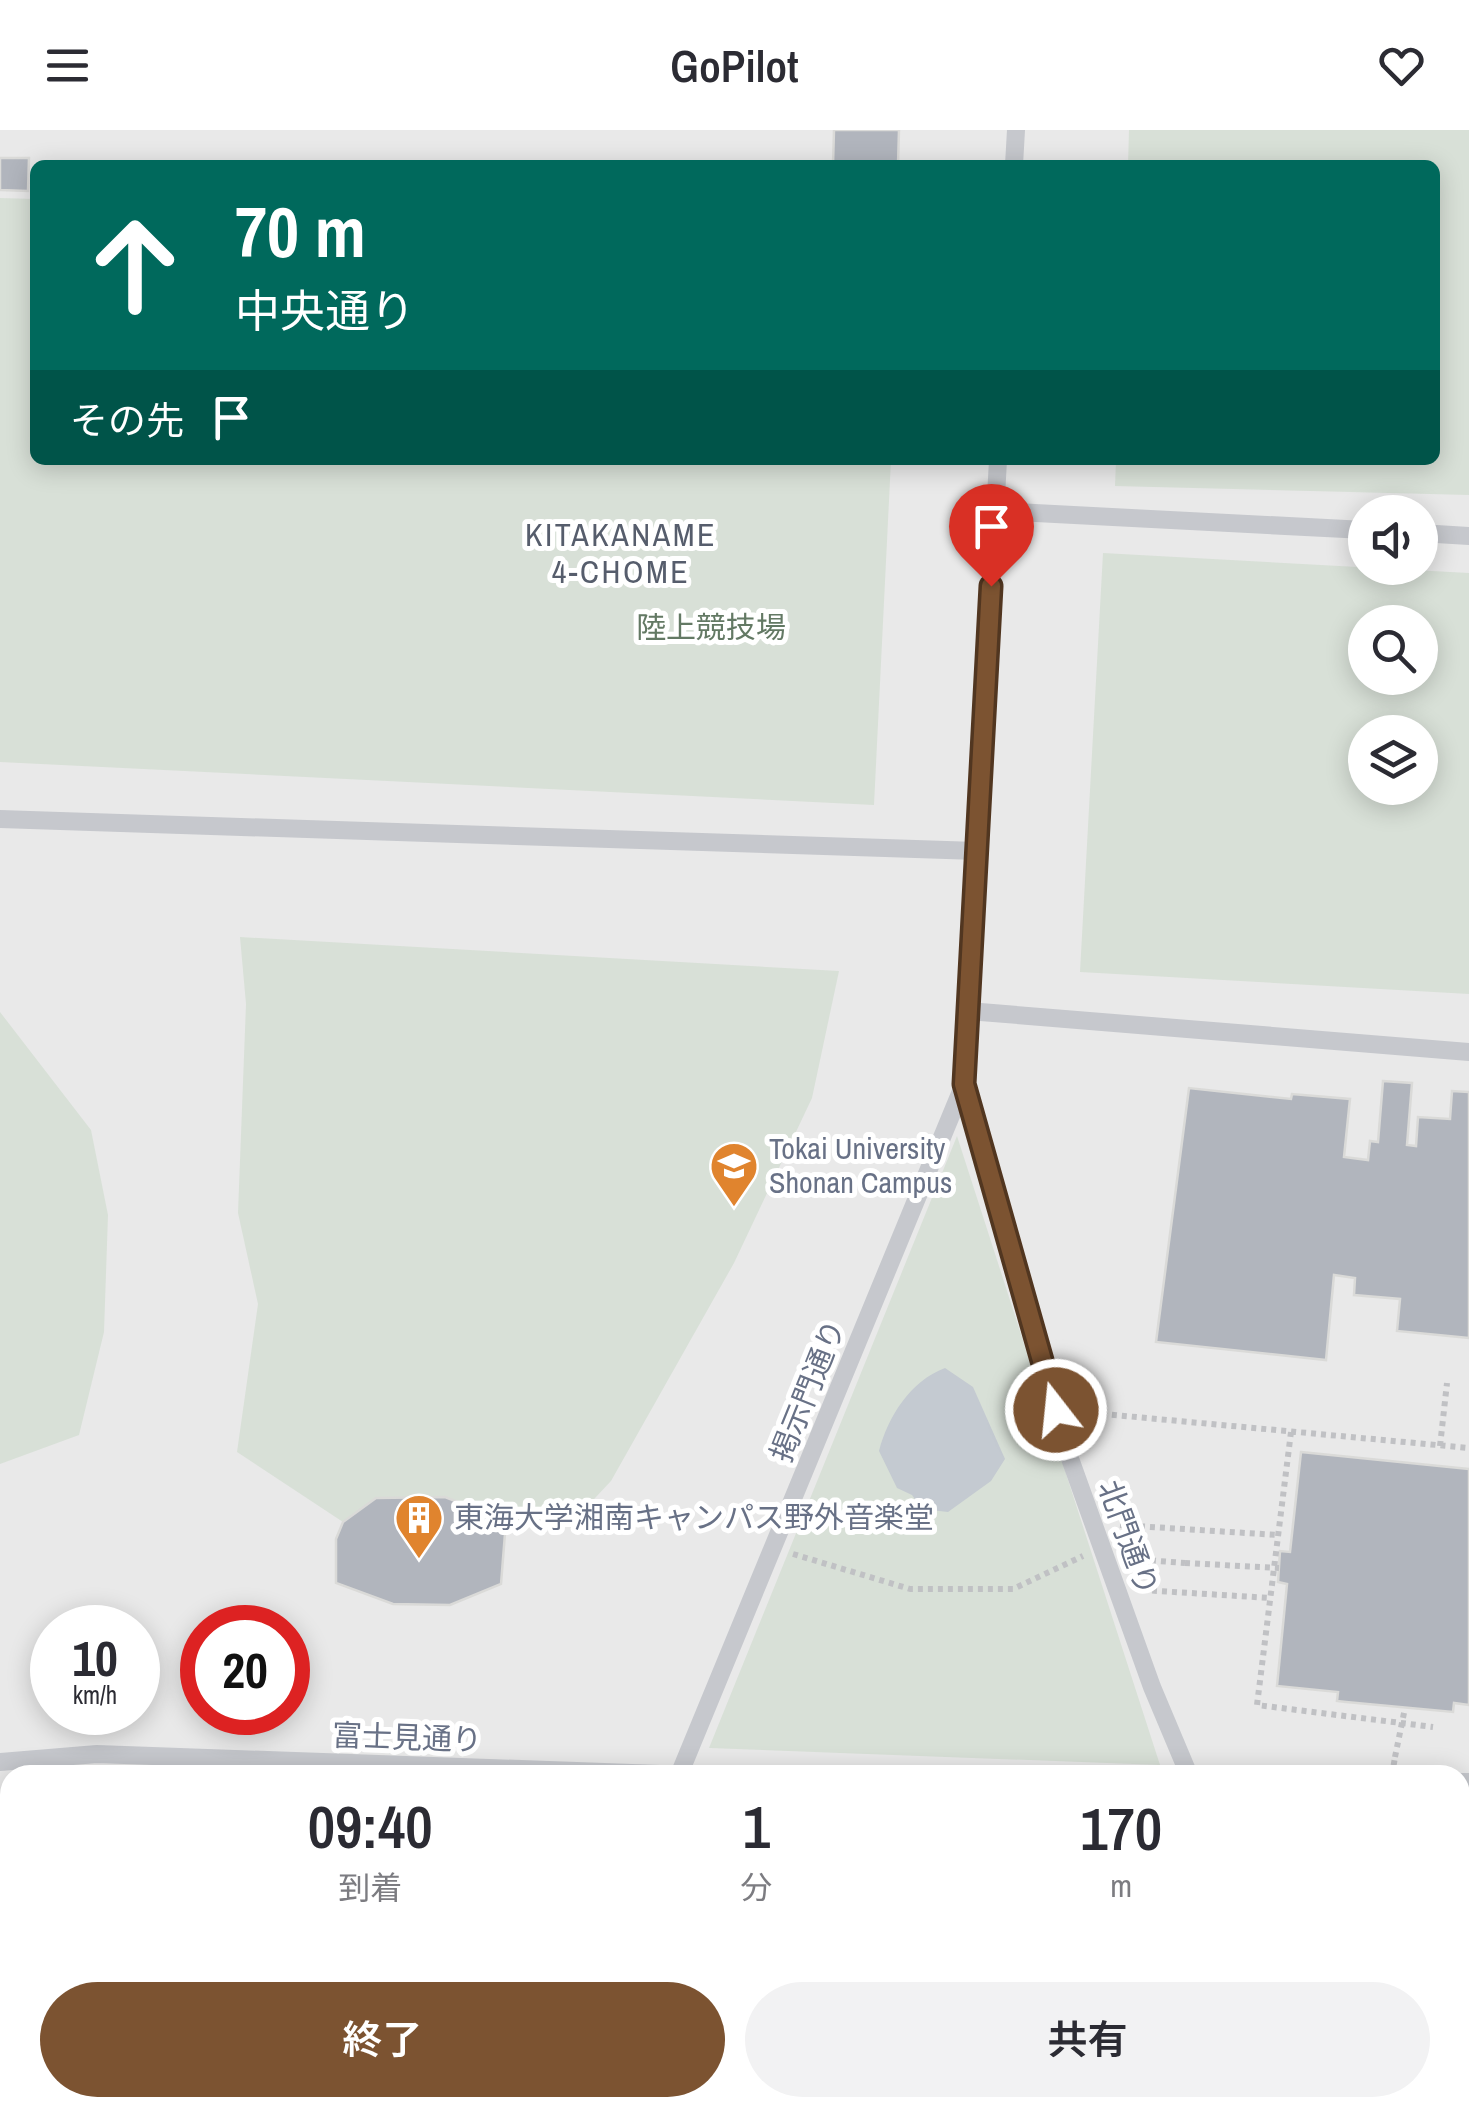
<!DOCTYPE html>
<html lang="ja">
<head>
<meta charset="utf-8">
<style>
  :root { --surface:#fff; --page:#f2f2f3; --text:#2b2b33; --muted:#7c7c81; --accent:#7c5331 }
  body { margin:0; font-family:"Archivo Narrow","Noto Sans JP",sans-serif; background:var(--page); color:var(--text); height:100vh; display:flex; flex-direction:column; font-size:38px; white-space:nowrap }
  * { box-sizing:border-box; margin:0 }
  p { font-size:32px; color:var(--muted) }
  .icon { flex:none; width:55px; height:55px; fill:none; stroke:currentColor; stroke-width:2; stroke-linecap:round; stroke-linejoin:round }
  .map { position:relative; flex:1; overflow:hidden }
  .panel { position:absolute; left:0px; top:1635px; width:1470px; height:352px; display:flex; flex-direction:column; background:var(--surface); border-radius:30px 30px 0 0; box-shadow:0 5px 25px #0003 }
  .panel>* { flex:none }
  .guide { position:absolute; left:30px; top:30px; width:1410px; height:305px; border-radius:15px; box-shadow:0 5px 25px #0003; background:#00695c; color:#fff; overflow:hidden }
  .tools { position:absolute; left:1348px; top:365px; display:grid; gap:20px }
  .tools a { display:grid; place-items:center; width:90px; height:90px; border-radius:50%; background:var(--surface); box-shadow:0 5px 25px #0003; font-size:50px }
  .speed { position:absolute; left:30px; top:1475px; display:flex; gap:20px; font-size:50px; font-weight:700; text-align:center }
  .speed>* { display:grid; place-content:center; width:130px; height:130px; border-radius:50%; background:var(--surface); box-shadow:0 5px 25px #0003; line-height:1 }
  .speed small { font-size:25px; font-weight:400 }
  .speed .limit { border:15px solid #d22; background:#fff; color:#111 }
  .pin { position:absolute; display:grid; place-items:center; width:85px; height:85px; color:#fff; margin:-102px -42px; border-radius:50% 50% 50% 0; rotate:-45deg; box-shadow:0 0 10px #0007 }
  .pin .icon { rotate:45deg }
  .me { position:absolute; width:110px; margin:-55px; rotate:344deg; stroke-linejoin:round; filter:drop-shadow(0 0 8px #0008) }
  .turn { display:flex; align-items:center; gap:35px; height:210px; padding:0 40px; font-size:45px }
  .turn .icon { width:130px; height:130px; stroke-width:2.5 }
  .turn b { display:block; font-size:70px; line-height:85px }
  .then { display:flex; align-items:center; height:95px; padding:0 40px; background:#0003; gap:20px; font-size:38px }
  .eta { display:flex; justify-content:space-evenly; align-items:center; height:170px; text-align:center }
  .eta b { font-size:60px; font-weight:600; line-height:70px }
  .primary-button { display:flex; gap:20px; margin-top:auto; padding:20px 40px }
  .primary-button a { flex:1; height:115px; border-radius:60px; background:var(--accent); color:#fff; font-size:40px; font-weight:600; line-height:115px; text-align:center }
  .primary-button a+a { background:var(--page); color:var(--text) }
  header { display:flex; justify-content:space-between; align-items:center; height:130px; padding:0 40px; background:var(--surface); font-size:45px; font-weight:600 }
  .map>svg:first-child { display:block }
  .built { fill:#e9e9e9; fill-rule:evenodd }
  .green { fill:#d8e0d7; fill-rule:evenodd }
  .water { fill:#c4cad1 }
  .building { fill:#b1b5bd; stroke:#dadad8; stroke-width:2.5 }
  .lines { fill:none; stroke-linecap:round; stroke-linejoin:round }
  .secondary-casing { stroke:#bbbdc3; stroke-width:58 }
  .path { stroke:#c0c1c4; stroke-width:6; stroke-dasharray:5 5; stroke-linecap:butt }
  .lane { stroke:#c6c8cd; stroke-width:18 }
  .secondary { stroke:#fff; stroke-width:52 }
  .path-bridge { stroke:#c0c1c4; stroke-width:6; stroke-dasharray:5 5; stroke-linecap:butt }
  .route-casing { stroke:#513620; stroke-width:25 }
  .route { stroke:#7c5331; stroke-width:18 }
  .labels { text-anchor:middle; stroke-width:10; stroke-linejoin:round; paint-order:stroke }
  .park-label { font-size:30px; fill:#637964; stroke:#fff }
  .poi-label { font-size:30px; fill:#687186; stroke:#fff; text-anchor:start }
  .street-label { font-size:30px; fill:#687186; stroke:#fff }
  .neighbourhood-label { font-size:32px; letter-spacing:2.5px; fill:#565d6c; stroke:#fff }
</style>
</head>
<body>
<header><svg class="icon" aria-label="menu" viewBox="0 0 24 24"><path d="M4 6h16M4 12h16M4 18h16"/></svg>GoPilot<svg class="icon" aria-label="heart" viewBox="0 0 24 24"><path d="M12 20l-8-8c-3-5 5-10 8-4 3-6 11-1 8 4z"/></svg></header>
<div class="map">
<svg width="1469" height="1987" viewBox="0 0 1469 1987">
  <rect width="100%" height="100%" fill="#f8f9f6"/>
  <!-- built -->
  <path class="built" d="M0 0H1469V1775L1460 1796V1645H10V1978H1307L1311 1987H0ZM35 35H1435V330H35ZM1365 382H1420V438H1365ZM1365 492H1420V548H1365ZM1365 602H1420V658H1365ZM52 1498H138V1582H52ZM202 1498H288V1582H202Z"/>
  <!-- green -->
  <path class="green" d="M1129 0H1469V365L1115 356 1116 330H1435V35H1128Z
    M0 68 35 69V330H891L874 675 0 632Z
    M1103 423 1469 443V864L1080 842ZM1365 492H1420V548H1365ZM1365 602H1420V658H1365Z
    M240 807 839 841 812 968 734 1133 611 1351 580 1384 506 1391 445 1367 376 1368 343 1392 237 1322 258 1174 238 1083 246 874Z
    M0 882 91 1000 108 1085 104 1202 79 1305 0 1334Z
    M957 1006 1160 1635 709 1618Z"/>
  <!-- water -->
  <path class="water" d="M945 1238 973 1257 1005 1329 991 1351 948 1382 922 1379 912 1365 897 1358 879 1321C888 1287 910 1251 945 1238Z"/>
  <!-- building -->
  <path class="building" d="M834 0H899L898 35H833Z
    M0 28H29L28 61 0 60Z
    M1383 951 1412 953 1407 1015 1416 1016 1418 987 1450 989 1452 961 1469 962V1208L1397 1201 1400 1169 1354 1165 1355 1148 1334 1145 1326 1230 1156 1212 1189 958 1291 969 1292 964 1350 969 1344 1027 1368 1030 1370 1011 1378 1012Z
    M1301 1322 1469 1339V1575L1454 1573 1453 1582 1346 1572 1337 1571 1338 1562 1277 1556 1287 1454 1278 1452 1280 1421 1290 1422Z
    M445 1367 506 1391 501 1454 450 1475 393 1474 336 1453V1409L343 1392 376 1368Z
    M10 1774V1978H16V1987H0V1775Z
    M87 1978H383V1987H88Z
    M817 1978H1013L1006 1987H823Z"/>
  <g class="lines">
    <!-- secondary casing -->
    <g class="secondary-casing">
      <path id="secondary" d="M1460 1845 1469 1829
        M1452 1987 1469 1983"/>
    </g>
    <!-- path -->
    <path class="path" d="M1082 1282 1469 1318
      M1291 1302 1257 1575 1433 1597
      M1440 1316 1447 1253
      M1120 1395 1278 1405
      M793 1424 910 1459H1013L1083 1426
      M1131 1429 1185 1433
      M1142 1460 1270 1468
      M1392 1645 1395 1627
      M1460 1712 1461 1674
      M418 1987V1978"/>
    <!-- lane -->
    <path class="lane" d="M1014 35 1016 0
      M998 330 964 954 1068 1323 1152 1557 1189 1645
      M995 381 1365 400
      M1420 403 1469 406
      M0 689 977 721
      M968 881 1469 922
      M0 1632 97 1624 687 1645
      M679 1645 964 954
      M1460 1652H1469
      M1372 1978 1377 1986
      M491 1987 493 1978"/>
    <!-- secondary -->
    <use href="#secondary" class="secondary"/>
    <!-- path-bridge -->
    <path class="path-bridge" d="M1185 1433 1279 1438
      M1395 1627 1405 1578"/>
  </g>
  <g class="lines">
    <!-- route casing -->
    <g class="route-casing">
      <path id="route" d="M991 456 964 954 1056 1280"/>
    </g>
    <!-- route -->
    <use href="#route" class="route"/>
  </g>
  <!-- icons -->
  <defs>
    <g id="university-pin" transform="scale(2.5)"><path d="M0 17L-7.5 6A9.5 9.5 0 1 1 7.5 6Z" fill="#e0842e" stroke="#fff"/><path d="M0-5L7-2L0 1L-7-2ZM-4 1L0 2.5L4 1V4Q0 6-4 4Z" fill="#fff"/></g>
    <g id="building-pin" transform="scale(2.5)"><path d="M0 17L-7.5 6A9.5 9.5 0 1 1 7.5 6Z" fill="#e0842e" stroke="#fff"/><path d="M-4-6H4V6H1V3H-1V6H-4ZM-2.5-4.3h1.7v1.8h-1.7ZM.8-4.3h1.7v1.8H.8ZM-2.5-1h1.7V.8h-1.7ZM.8-1h1.7V.8H.8Z" fill="#fff"/></g>
  </defs>
  <g fill-rule="evenodd">
    <use href="#university-pin" x="734" y="1036"/>
    <use href="#building-pin" x="419" y="1388"/>
  </g>
  <g class="labels">
    <!-- park labels -->
    <g class="park-label">
      <text x="711" y="508">陸上競技場</text>
    </g>
    <!-- poi labels -->
    <g class="poi-label">
      <text x="769" y="1029">Tokai University<tspan x="769" dy="34">Shonan Campus</tspan></text>
      <text x="454" y="1398">東海大学湘南キャンパス野外音楽堂</text>
    </g>
    <!-- street labels -->
    <g class="street-label">
      <text transform="translate(808 1261) rotate(-68)" y="10">掲示門通り</text>
      <text transform="translate(1128 1408) rotate(70)" y="10">北門通り</text>
      <text transform="translate(407 1608) rotate(2)" y="10">富士見通り</text>
    </g>
    <!-- neighbourhood labels -->
    <g class="neighbourhood-label">
      <text x="621" y="416">KITAKANAME<tspan x="621" dy="37">4-CHOME</tspan></text>
    </g>
  </g>
</svg>
<div class="tools">
<a><svg class="icon" aria-label="sound" viewBox="0 0 24 24"><path d="M4 9h4l5-4v14l-5-4H4zM17 9q2 3 0 6"/></svg></a>
<a><svg class="icon" aria-label="search" viewBox="0 0 24 24"><circle cx="10" cy="10" r="6"/><path d="M15 15l6 6"/></svg></a>
<a><svg class="icon" aria-label="layers" viewBox="0 0 24 24"><path d="M12 4l9 5-9 5-9-5zM3 14l9 5 9-5"/></svg></a>
</div>
<div class="speed"><div>10<small>km/h</small></div><div class="limit">20</div></div>
<div class="pin" style="left:991px;top:456px;background:#d93025"><svg class="icon" aria-label="arrive" viewBox="0 0 24 24"><path d="M6 21V4h12l-3 4 3 4H6"/></svg></div>
<svg class="me" style="left:1056px;top:1280px" viewBox="-20 -20 40 40"><circle r="17" fill="#7c5331" stroke="#fff" stroke-width="3"/><path d="M0-11L8 9 0 5-8 9z" fill="#fff"/></svg>
<div class="guide">
<div class="turn"><svg class="icon" aria-label="ahead" viewBox="0 0 24 24"><path d="M12 20V5M6 11l6-6 6 6"/></svg><div><b>70 m</b>中央通り</div></div>
<div class="then">その先<svg class="icon" aria-label="arrive" viewBox="0 0 24 24"><path d="M6 21V4h12l-3 4 3 4H6"/></svg></div>
</div>
<section class="panel">
<div class="eta">
<div><b>09:40</b><p>到着</p></div>
<div><b>1</b><p>分</p></div>
<div><b>170</b><p>m</p></div>
</div>
<div class="primary-button"><a>終了</a><a>共有</a></div>
</section>
</div>
</body>
</html>
